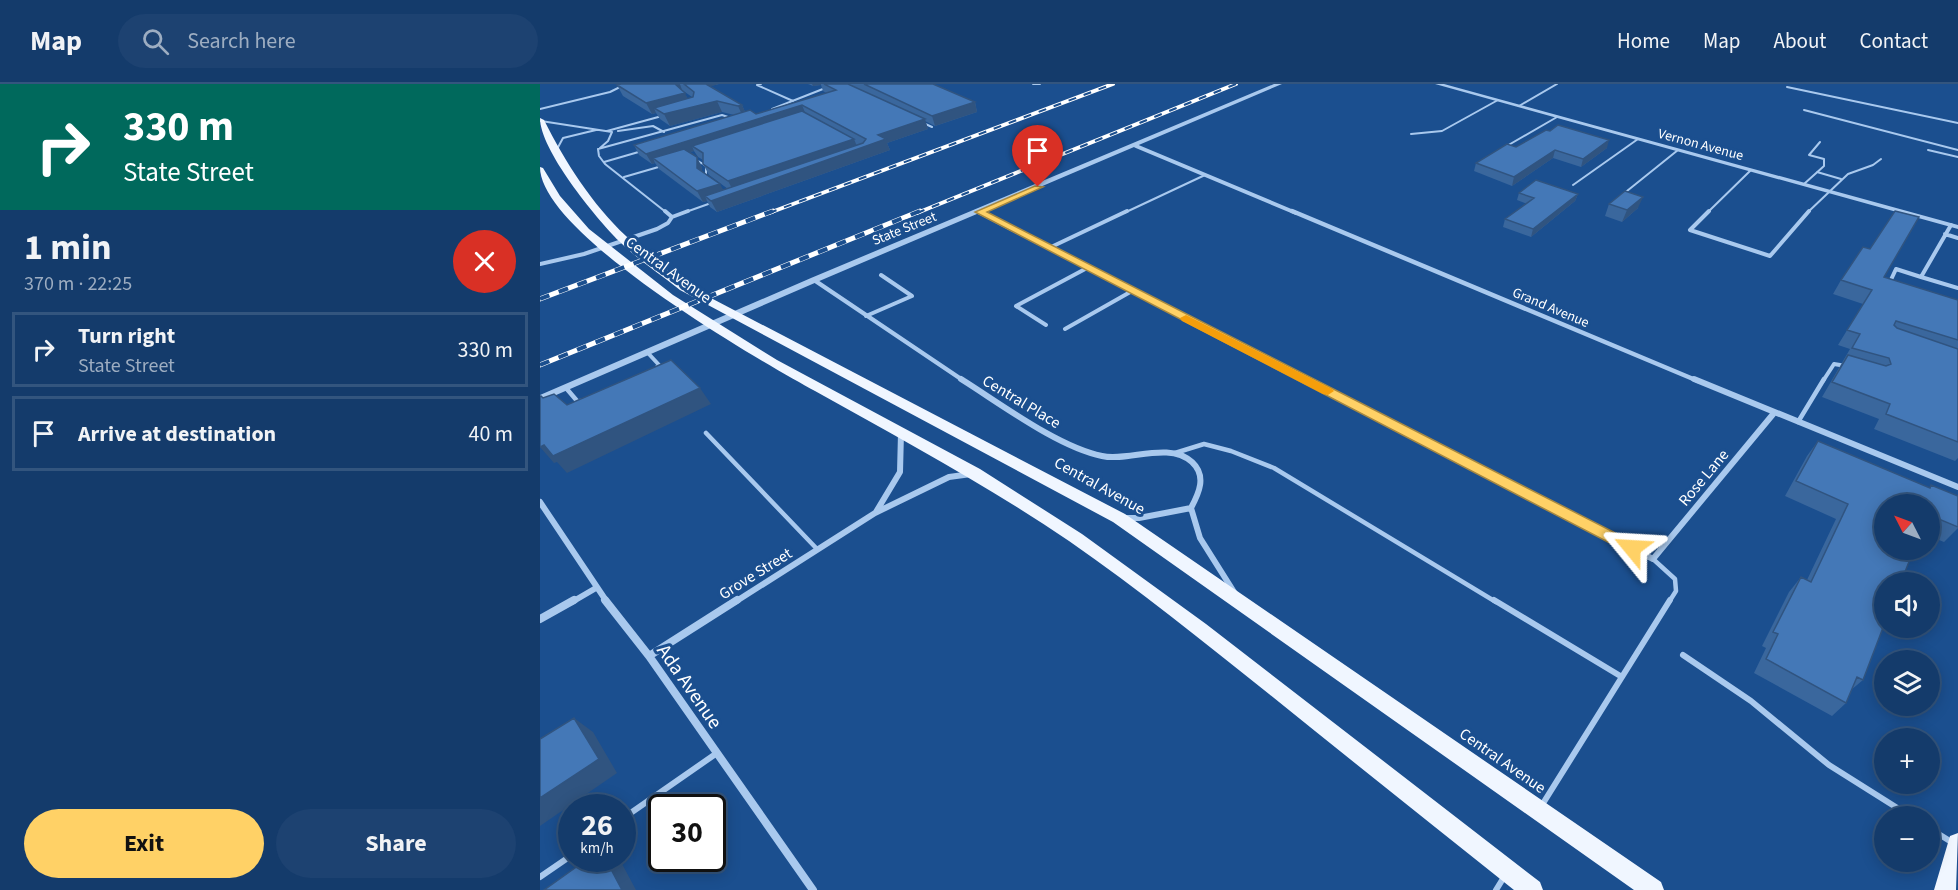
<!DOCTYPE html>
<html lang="en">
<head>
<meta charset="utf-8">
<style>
  :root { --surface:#143b6b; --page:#1d4271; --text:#f1f3f6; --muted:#9dadc1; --line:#33557e; --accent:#ffd166 }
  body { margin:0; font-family:"Source Sans 3",sans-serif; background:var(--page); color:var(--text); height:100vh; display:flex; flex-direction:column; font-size:22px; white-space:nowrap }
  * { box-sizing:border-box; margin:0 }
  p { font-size:20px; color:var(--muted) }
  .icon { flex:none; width:33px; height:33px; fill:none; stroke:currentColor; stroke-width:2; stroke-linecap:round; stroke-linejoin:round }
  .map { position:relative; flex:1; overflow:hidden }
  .details { display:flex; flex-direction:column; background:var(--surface); width:540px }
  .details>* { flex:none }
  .guide { background:#00695c; color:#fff; overflow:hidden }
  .needle { width:39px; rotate:312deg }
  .buttons { position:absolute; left:1334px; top:410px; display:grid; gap:12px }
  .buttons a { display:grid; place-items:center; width:66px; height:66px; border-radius:50%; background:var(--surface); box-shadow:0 3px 15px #0003,0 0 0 2px var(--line); font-size:30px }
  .speed { position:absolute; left:18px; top:710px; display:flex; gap:12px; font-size:30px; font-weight:700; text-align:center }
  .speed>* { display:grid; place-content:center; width:78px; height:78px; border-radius:50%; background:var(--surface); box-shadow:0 3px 15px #0003,0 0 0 2px var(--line); line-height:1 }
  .speed small { font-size:15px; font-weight:400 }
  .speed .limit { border:3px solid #111; border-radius:9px; background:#fff; color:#111 }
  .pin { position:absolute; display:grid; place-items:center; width:51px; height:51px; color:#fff; margin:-62px -26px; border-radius:50% 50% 50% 0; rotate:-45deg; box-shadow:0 0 6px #0007 }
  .pin .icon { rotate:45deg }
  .me { position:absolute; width:66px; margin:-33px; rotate:297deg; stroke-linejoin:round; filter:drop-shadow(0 0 4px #0008) }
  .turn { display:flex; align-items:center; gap:21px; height:126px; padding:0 24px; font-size:27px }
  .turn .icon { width:78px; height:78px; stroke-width:2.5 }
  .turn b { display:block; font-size:42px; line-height:51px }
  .round { display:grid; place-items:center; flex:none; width:63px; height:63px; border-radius:32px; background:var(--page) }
  .overview { display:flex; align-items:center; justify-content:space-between; height:102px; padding:0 24px }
  h1 { font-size:36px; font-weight:700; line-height:45px }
  .primary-button { display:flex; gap:12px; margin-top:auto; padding:12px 24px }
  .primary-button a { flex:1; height:69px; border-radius:36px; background:var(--accent); color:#111; font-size:24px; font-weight:700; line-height:69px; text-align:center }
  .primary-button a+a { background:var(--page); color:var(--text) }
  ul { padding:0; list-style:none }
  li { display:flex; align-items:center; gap:18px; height:75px; margin:0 12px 9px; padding:0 12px; border:3px solid var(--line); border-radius:0px }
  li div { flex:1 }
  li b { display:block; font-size:22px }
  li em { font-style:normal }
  header { display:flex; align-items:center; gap:36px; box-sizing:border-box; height:84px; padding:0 30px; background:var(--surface); border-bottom:2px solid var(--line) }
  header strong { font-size:28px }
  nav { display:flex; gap:33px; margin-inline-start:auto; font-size:21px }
  .search { width:420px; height:54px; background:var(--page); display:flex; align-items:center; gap:15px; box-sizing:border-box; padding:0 21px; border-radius:33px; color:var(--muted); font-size:22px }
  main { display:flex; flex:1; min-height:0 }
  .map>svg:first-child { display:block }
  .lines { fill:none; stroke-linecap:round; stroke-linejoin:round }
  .service-far3 { stroke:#a9c9ee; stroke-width:2 }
  .service-far2 { stroke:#a9c9ee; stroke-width:4 }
  .service-far1 { stroke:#a9c9ee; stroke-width:4.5 }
  .service { stroke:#a9c9ee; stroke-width:6 }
  .minor-far3 { stroke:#a9c9ee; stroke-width:4 }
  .minor-far2 { stroke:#a9c9ee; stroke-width:4.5 }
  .minor-far1 { stroke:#a9c9ee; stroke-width:6 }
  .minor { stroke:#a9c9ee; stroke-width:8 }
  .tertiary { fill:#a9c9ee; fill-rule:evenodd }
  .primary { fill:#f0f6ff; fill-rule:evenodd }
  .rail-far1-casing { stroke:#fff; stroke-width:4 }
  .rail-casing { stroke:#fff; stroke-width:5 }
  .rail-far1 { stroke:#1b4f8f; stroke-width:2; stroke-dasharray:8; stroke-linecap:butt }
  .rail { stroke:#1b4f8f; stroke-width:4; stroke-dasharray:10; stroke-linecap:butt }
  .wall { fill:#3a679d; fill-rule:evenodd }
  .shaded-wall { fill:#305480 }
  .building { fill:#4478b7; stroke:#305480; stroke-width:1.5 }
  .route { fill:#ffd166; stroke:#a68842; stroke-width:1.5 }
  .slow { fill:#f59e0b }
  .labels { text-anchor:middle; stroke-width:6; stroke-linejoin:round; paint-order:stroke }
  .far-street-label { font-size:14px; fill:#fff; stroke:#1b4f8f }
  .street-label { font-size:16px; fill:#fff; stroke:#1b4f8f }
  .near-street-label { font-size:20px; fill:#fff; stroke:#1b4f8f }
</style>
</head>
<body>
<header>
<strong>Map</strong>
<div class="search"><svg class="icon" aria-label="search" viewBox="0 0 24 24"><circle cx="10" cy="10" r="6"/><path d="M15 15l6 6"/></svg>Search here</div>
<nav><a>Home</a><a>Map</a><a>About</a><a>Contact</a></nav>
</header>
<main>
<section class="details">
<div class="guide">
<div class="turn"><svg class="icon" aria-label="right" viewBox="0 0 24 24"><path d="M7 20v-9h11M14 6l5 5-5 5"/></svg><div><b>330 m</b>State Street</div></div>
</div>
<div class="overview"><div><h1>1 min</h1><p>370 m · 22:25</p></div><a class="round" style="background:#d93025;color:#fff"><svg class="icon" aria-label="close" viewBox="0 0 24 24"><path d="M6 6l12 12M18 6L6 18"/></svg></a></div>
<ul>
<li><svg class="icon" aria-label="right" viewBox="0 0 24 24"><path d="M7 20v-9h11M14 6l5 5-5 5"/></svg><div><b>Turn right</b><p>State Street</p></div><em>330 m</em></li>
<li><svg class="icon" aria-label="arrive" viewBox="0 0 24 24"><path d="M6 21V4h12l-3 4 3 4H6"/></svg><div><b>Arrive at destination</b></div><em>40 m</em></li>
</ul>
<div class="primary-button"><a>Exit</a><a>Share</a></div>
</section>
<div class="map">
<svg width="1418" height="806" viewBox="0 0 1418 806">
  <rect width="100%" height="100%" fill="#1b4f8f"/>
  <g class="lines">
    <!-- service-far3 -->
    <path class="service-far3" d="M221 0 217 1 253 17
      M493 0H500
      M1247 3 1418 39
      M979 22 1017 0
      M0 25 70 8 86 0
      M232 25 288 3
      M1264 26 1418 66
      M1 37 72 48 68 57 60 64
      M381 38 392 43
      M67 47 122 32
      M78 47 113 42 124 48
      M871 50 902 47 958 16
      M965 63 1017 33
      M58 65 182 31 191 34
      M58 65 59 72 65 80 127 129
      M1388 66 1418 73
      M16 67 23 54 56 46
      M155 75 166 82V93
      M64 78 102 67
      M1277 88 1301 95
      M84 93 122 82
      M1264 100 1284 82V75L1269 71 1280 58
      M1033 101 1098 55
      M1082 111 1138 66
      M143 129 174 118
      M584 129 665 91
      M1167 129 1211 86
      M1267 129 1308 90 1333 81 1341 75"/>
    <!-- service-far2 -->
    <path class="service-far2" d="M1169 127 1150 146 1230 172 1269 127
      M132 133 148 127
      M1411 141 1381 193 1418 204
      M1405 150 1418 154
      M509 164 587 127
      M0 180 44 170 117 145 128 139 132 133 125 127
      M1349 200 1356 185 1381 193
      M326 232 372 212 341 191
      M506 241 476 222 547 184
      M525 245 592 207
      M107 268 120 282 117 283
      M1283 297 1294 280 1306 282"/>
    <!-- service-far1 -->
    <path class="service-far1" d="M26 304 38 318 40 317
      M1258 338 1284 295
      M166 349 277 465
      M635 369 664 360 691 367 734 384 956 518
      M1113 475 1135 495 1136 507 1129 518"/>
    <!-- service -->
    <path class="service" d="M954 516 1082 593
      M1143 571 1211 617 1289 681 1370 732
      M1002 721 1130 516
      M82 735 177 669
      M1389 744 1413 759
      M0 793 32 771
      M956 806 964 793"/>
    <!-- minor-far3 -->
    <path class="minor-far3" d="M596 62 756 129"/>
    <!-- minor-far2 -->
    <path class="minor-far2" d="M752 127 1158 297
      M439 128 767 297
      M274 196 424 297"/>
    <!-- minor-far1 -->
    <path class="minor-far1" d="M421 295C461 320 518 363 562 372 589 378 628 357 652 378 667 392 659 409 651 424
      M764 295 1113 475 1234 329
      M1154 295 1418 403
      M0 418 67 518
      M651 424 660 454 694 508
      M336 428 360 388 361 349
      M584 434H599L651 424
      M32 518 56 504
      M195 518 335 429 409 393 431 390"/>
    <!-- minor -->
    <path class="minor" d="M65 516 109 572 273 806
      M0 535 34 516
      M109 572 197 516"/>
    <!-- tertiary -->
    <path class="tertiary" d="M734 0H742L277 198 0 318V311L271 194Z
      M895 0H904L1418 141V145Z"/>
    <!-- primary -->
    <path class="primary" d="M0 34 4 36C25 78 52 120 86 152 105 170 128 185 148 202L585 430 1121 798 1124 806H1094L573 438 140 206C120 190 97 175 79 157 55 133 0 66 0 34Z
      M0 83 3 84 20 112 49 145 133 211 237 276 440 385 542 450 666 540 1000 798 1003 806H974C892 741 811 676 729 610 664 558 598 505 529 457 448 402 361 355 275 307 218 276 0 150 0 83Z
      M1418 749 1416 806H1394L1410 752Z"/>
    <!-- rail-far1 casing -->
    <g class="rail-far1-casing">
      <path id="rail-far1" d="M229 129 573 0
        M377 129 696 0"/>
    </g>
    <!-- rail casing -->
    <g class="rail-casing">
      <path id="rail" d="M0 215 233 127
        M0 281 380 127"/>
    </g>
    <!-- rail-far1 -->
    <use href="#rail-far1" class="rail-far1"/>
    <!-- rail -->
    <use href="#rail" class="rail"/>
  </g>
  <!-- wall -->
  <path class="wall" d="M81 0H179L170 2 202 21 205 28 216 30 286 9 283 7 281 1 273 2 268 0H393L435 18 437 28 395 42 385 37 388 45 347 59 350 66 177 128 170 123 167 117 163 118 119 85 115 79 112 80 99 71 94 61 194 31 182 28 130 42 120 35 116 29 112 30 83 12 77 1ZM142 6 152 13 148 15ZM154 67 158 73 163 76V80L169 91 188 105 183 106 162 88V84L157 73 150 68Z
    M976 63 1067 64 1041 83 1013 74 972 102 934 87 936 79Z
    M979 109 1038 110 1035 117 991 153 963 143 965 135 987 120 977 116Z
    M1069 120 1098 124 1082 138 1065 132Z
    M1344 193 1418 216V374L1415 377 1334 345 1339 335 1282 313 1310 265 1298 261 1323 220 1293 210 1301 196Z
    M1278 357 1390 404 1391 401 1418 412V444L1404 458 1389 452V420L1323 596 1311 606 1306 619 1292 632 1214 589 1226 564 1222 562 1249 508 1261 493 1267 496 1296 435 1245 412 1267 372Z"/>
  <!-- shaded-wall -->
  <path class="shaded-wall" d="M135 0H140L142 6 141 10 145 9 150 20 114 24 116 29 112 30 106 19Z
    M158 0H179L161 5Z
    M272 0H281V1L273 2Z
    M177 17 182 28 130 42 124 30Z
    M435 18 437 28 395 42 392 32Z
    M202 21 207 32 203 33 198 22Z
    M262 21 266 31 152 62 154 67 118 78 113 74 115 79 112 80 106 70Z
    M385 35 388 45 347 59 350 66 177 128 171 117 194 108 188 97 314 55 318 65 338 51Z
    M1069 56 1067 64 1041 83 1043 75Z
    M1015 66 1013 74 972 102 974 93Z
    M157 73 162 84V95L157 84Z
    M180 100 186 111 165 112 167 117 163 118 157 107Z
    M1038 110 1035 117 991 153 993 145Z
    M1103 113 1098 124 1082 138 1087 126Z
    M160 304 171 320 27 389 17 378 14 379 0 363Z
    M34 634 53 648 77 689 0 742V714Z
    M65 774H74L81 778 96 806H82Z"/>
  <!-- building -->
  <path class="building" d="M81 0H135L145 9 106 19 77 1Z
    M144 0H166L202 21 198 22 177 17 124 30 114 24 153 13 154 8Z
    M284 0H308L385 35 338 51 346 55 171 117 165 112 323 59 326 55 262 21 106 70 94 61 210 26 216 30 296 6Z
    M324 0H393L435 18 392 32Z
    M262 27 314 55 188 97 163 80V69L152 62Z
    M1018 41 1069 56 1043 75 1015 66 974 93 936 79 967 60 976 63 1006 46 1010 47Z
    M144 65 157 73V84L180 100 157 107 113 74Z
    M996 96 1038 110 993 145 965 135 994 114 979 109Z
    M1085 107 1103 113 1087 126 1069 120Z
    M1355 127 1379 133 1344 193 1418 216V256L1356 237 1354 241 1357 244 1418 265V358L1346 330 1350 320 1292 298 1308 271 1346 282 1351 280 1349 274 1312 264 1320 250 1307 246 1332 206 1301 196 1323 163 1330 165Z
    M131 276 160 304 13 372 4 361 0 363V312H1L3 314 14 310 27 321Z
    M1278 357 1390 404 1391 401 1418 412V443L1389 431V420H1344V465H1374L1361 498H1344V541L1323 596 1317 593 1306 619 1226 575 1238 550 1233 548 1261 493 1271 498 1308 420 1256 397Z
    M34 634 59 675 0 714V655Z
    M49 774H65L82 806H4Z"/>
  <!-- route -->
  <path class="route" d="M495 102 503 103 447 128 1097 460 1099 464 1097 468H1087L435 128Z"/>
  <!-- slow -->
  <path class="slow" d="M646 231 792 305 794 307 788 311 783 310 642 237 640 234Z"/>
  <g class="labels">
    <!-- far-street labels -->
    <g class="far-street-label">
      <text transform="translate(1161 60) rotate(15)" y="5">Vernon Avenue</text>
      <text transform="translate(364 144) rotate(-22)" y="5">State Street</text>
      <text transform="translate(1011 223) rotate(23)" y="5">Grand Avenue</text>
    </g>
    <!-- street labels -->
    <g class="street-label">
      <text transform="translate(129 185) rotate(36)" y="6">Central Avenue</text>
      <text transform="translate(482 317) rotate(31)" y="6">Central Place</text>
      <text transform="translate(1163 393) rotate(-50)" y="6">Rose Lane</text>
      <text transform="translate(560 401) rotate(29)" y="6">Central Avenue</text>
      <text transform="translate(215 489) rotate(-32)" y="6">Grove Street</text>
      <text transform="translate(963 676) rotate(35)" y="6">Central Avenue</text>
    </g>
    <!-- near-street labels -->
    <g class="near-street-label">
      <text transform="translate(150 602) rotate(55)" y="7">Ada Avenue</text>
    </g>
  </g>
</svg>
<div class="buttons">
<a><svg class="needle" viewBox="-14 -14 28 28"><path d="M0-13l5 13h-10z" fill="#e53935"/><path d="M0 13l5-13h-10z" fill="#9dadc1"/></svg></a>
<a><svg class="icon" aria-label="sound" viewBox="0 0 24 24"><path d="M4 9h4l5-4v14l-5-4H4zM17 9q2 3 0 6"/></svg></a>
<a><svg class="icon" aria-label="layers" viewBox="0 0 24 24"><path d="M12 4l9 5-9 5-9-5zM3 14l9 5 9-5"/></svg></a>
<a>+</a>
<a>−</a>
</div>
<div class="speed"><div>26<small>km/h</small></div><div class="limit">30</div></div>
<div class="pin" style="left:498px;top:103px;background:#d93025"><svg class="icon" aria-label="arrive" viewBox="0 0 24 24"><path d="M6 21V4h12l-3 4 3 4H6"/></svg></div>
<svg class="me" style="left:1092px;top:464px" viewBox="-20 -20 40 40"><path d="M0-17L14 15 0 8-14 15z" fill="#ffd166" stroke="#fff" stroke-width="4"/></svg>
</div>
</main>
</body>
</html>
